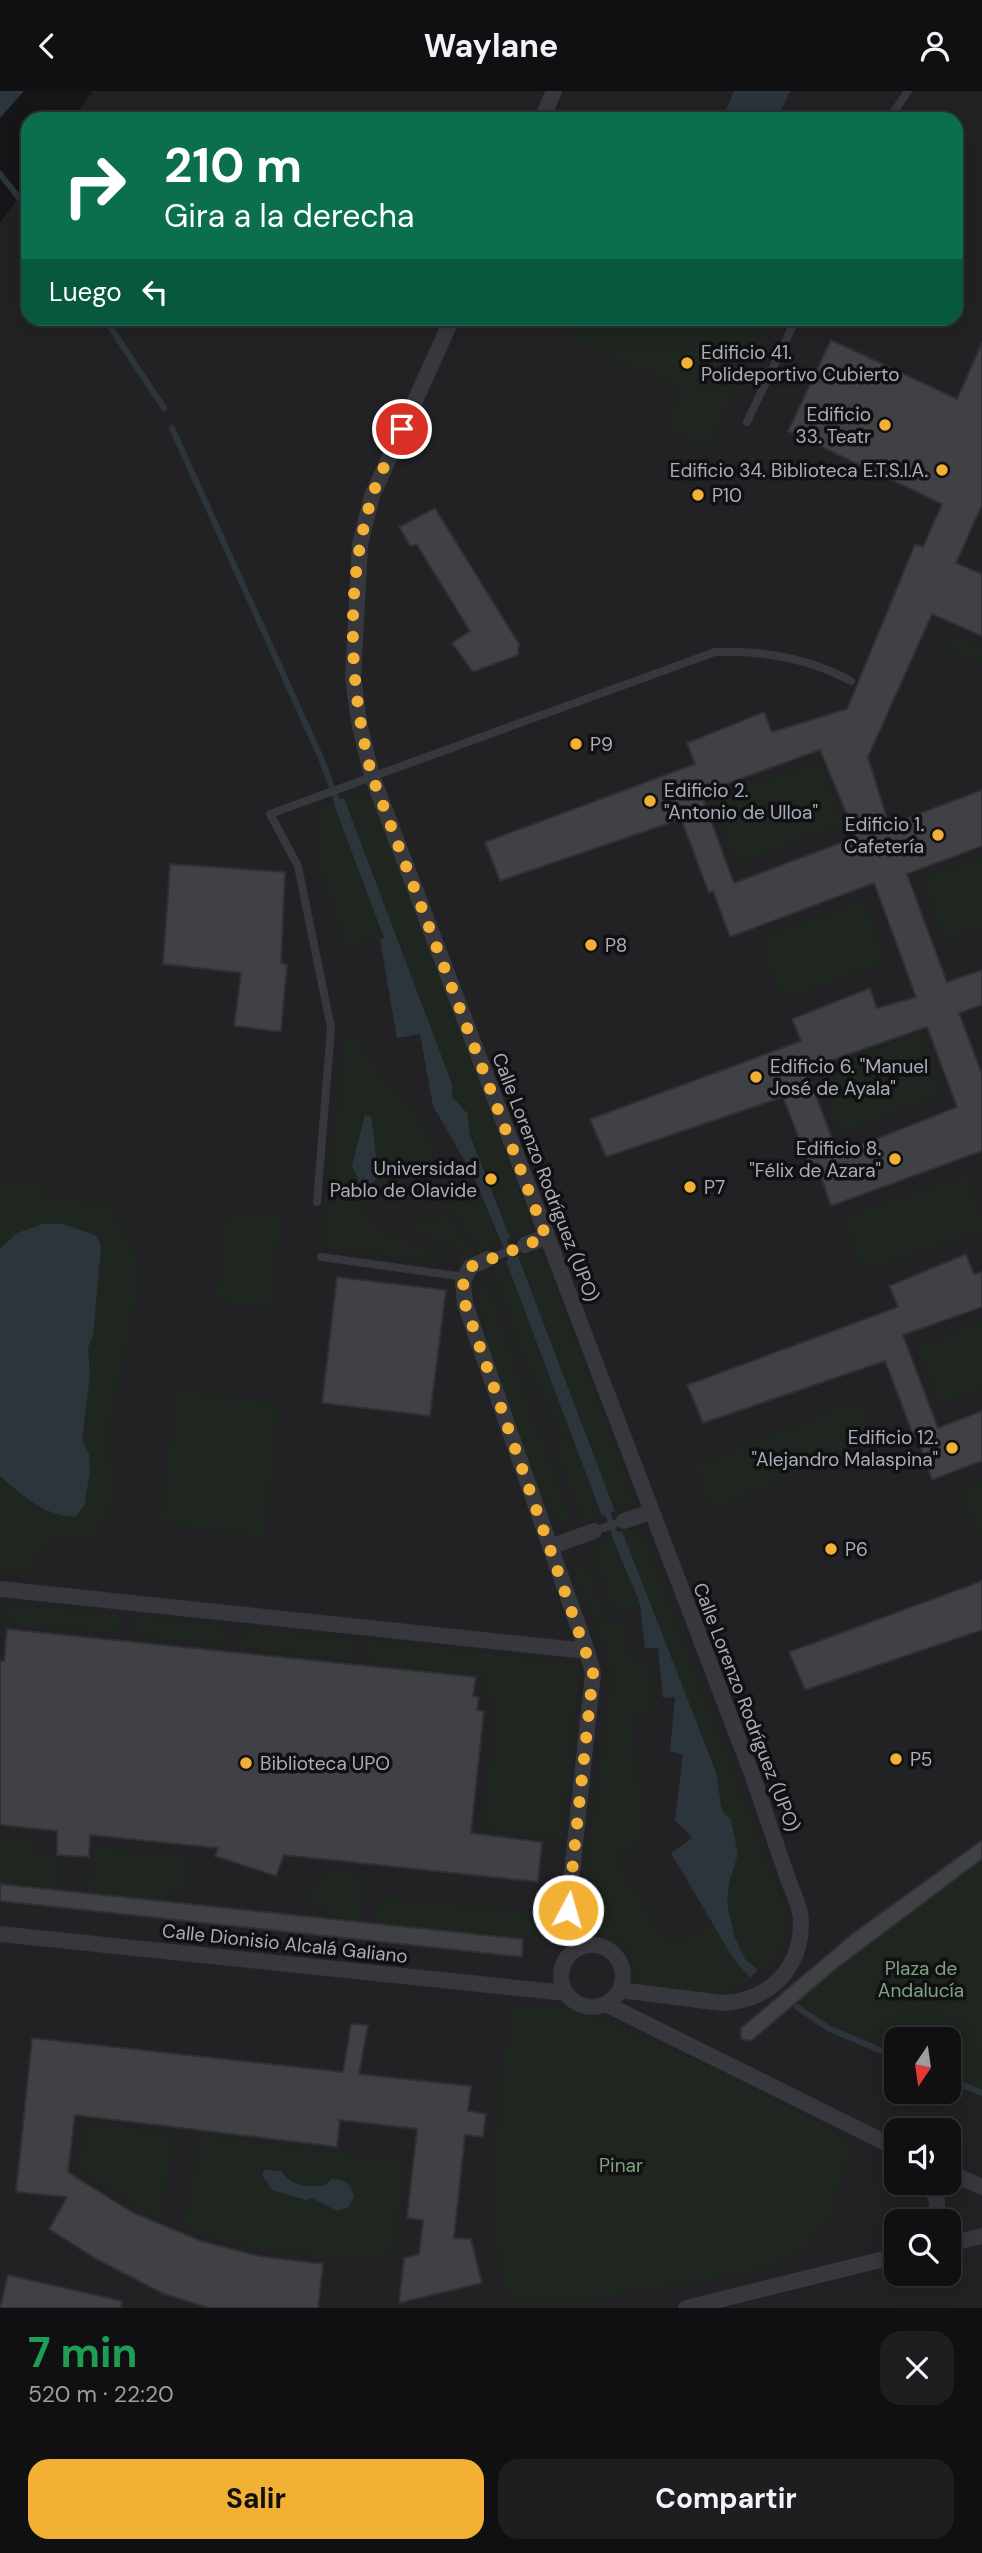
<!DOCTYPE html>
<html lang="es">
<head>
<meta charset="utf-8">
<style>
  :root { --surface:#101012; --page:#1e1e20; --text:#f1f3f6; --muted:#9c9d9f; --line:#303032; --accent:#f2b134 }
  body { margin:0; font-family:"DM Sans",sans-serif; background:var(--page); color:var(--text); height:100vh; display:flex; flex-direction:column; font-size:26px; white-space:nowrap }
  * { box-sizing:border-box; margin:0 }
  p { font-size:23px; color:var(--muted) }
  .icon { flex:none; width:38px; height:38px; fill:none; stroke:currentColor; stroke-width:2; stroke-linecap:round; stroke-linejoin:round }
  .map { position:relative; height:2217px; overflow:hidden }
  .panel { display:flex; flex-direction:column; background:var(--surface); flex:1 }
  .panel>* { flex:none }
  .top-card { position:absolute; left:21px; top:21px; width:942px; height:214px; border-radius:21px; box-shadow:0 4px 18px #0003,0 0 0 2px var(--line); background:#0b6e4f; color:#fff; overflow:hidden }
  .needle { width:46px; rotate:193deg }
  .buttons { position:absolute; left:884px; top:1936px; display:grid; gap:14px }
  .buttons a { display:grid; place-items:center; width:77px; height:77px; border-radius:14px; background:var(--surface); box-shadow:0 4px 18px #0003,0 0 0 2px var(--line); font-size:35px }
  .pin { position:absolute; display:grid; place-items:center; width:60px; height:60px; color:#fff; margin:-30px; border:4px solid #fff; border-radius:50%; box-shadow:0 2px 7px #0007 }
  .me { position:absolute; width:77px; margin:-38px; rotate:6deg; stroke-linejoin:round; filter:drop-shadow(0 0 5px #0008) }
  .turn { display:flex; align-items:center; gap:24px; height:147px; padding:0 28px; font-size:32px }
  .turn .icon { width:91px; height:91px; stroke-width:2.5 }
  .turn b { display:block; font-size:49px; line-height:60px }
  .then { display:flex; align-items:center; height:66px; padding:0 28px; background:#0003; gap:14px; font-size:26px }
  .round { display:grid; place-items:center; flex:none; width:74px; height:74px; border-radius:21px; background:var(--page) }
  .head { display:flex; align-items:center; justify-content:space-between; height:119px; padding:0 28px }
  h1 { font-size:42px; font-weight:700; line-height:52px; color:#1e9e55 }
  .primary-button { display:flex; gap:14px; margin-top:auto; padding:14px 28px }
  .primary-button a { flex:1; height:80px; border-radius:21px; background:var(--accent); color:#111; font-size:28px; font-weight:700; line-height:80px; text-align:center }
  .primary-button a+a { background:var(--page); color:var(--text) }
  header { display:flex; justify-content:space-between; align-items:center; height:91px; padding:0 28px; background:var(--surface); font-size:32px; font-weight:700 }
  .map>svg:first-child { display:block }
  .built { fill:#222225; fill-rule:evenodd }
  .green { fill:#1e261f }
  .water { fill:#2c353c }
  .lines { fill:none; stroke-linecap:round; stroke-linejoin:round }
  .stream { stroke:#2c353c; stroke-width:6 }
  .building { fill:#404145; stroke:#303034; stroke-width:2; fill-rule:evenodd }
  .lane { stroke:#37383d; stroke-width:8 }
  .street { stroke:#37383d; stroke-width:16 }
  .route { stroke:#f2b134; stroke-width:12; stroke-dasharray:0 21.6 }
  .poi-dot { fill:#f2b134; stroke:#111113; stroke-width:2.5 }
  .labels { text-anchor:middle; stroke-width:7; stroke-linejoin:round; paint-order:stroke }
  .poi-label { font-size:19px; fill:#a8adb8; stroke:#111113; text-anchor:start }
  .street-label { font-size:19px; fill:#a8adb8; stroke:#111113 }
  .park-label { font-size:19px; fill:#7fa381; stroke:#111113 }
</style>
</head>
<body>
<header><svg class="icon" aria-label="back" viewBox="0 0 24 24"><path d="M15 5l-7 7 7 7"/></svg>Waylane<svg class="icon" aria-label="person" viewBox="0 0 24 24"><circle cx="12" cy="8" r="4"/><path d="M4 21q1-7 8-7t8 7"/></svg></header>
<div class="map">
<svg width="982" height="2217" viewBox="0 0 982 2217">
  <rect width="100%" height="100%" fill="#161618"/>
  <!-- built -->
  <path class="built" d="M93 0H982V2217H0V132L28 92V228H956V28H73ZM896 1948H948V2000H896ZM896 2039H948V2091H896ZM896 2130H948V2182H896Z"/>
  <!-- green -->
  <path class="green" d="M581 228H766L708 357 664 338 682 297 572 248Z
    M949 541 982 555V573L943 555Z
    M820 669 843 734 736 773 712 708Z
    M359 702 372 707 527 1119 532 1140 510 1147 472 1044 452 1006V993L344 707Z
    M333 711 384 848 345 854C335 823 306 754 316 723 319 715 326 713 333 711Z
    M982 765V837L945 850 921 787Z
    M864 809 887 871 782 909 759 847Z
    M922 941 945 1004 839 1042 816 980Z
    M345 942 355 945 396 1006 403 1002 439 1062 360 1114 378 1139 444 1166 443 1173 330 1157 322 1149Z
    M967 1083 982 1127V1140L863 1181 843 1126Z
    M0 1086 43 1092 44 1105 122 1115 114 1126C130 1148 139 1165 139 1193L108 1344 115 1400 108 1427 94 1446 57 1448 43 1454 32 1484 0 1480Z
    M475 1091 501 1151 478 1161 448 1115Z
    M226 1118 282 1125 271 1218 216 1210Z
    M445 1122 475 1165 456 1171 461 1159 408 1138 433 1123 436 1127Z
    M539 1160 545 1167 636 1414 615 1420 518 1165Z
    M506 1170 602 1425 583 1433 555 1356 564 1343C528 1292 512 1234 493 1175Z
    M484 1183 573 1437 557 1428 539 1399 486 1245 478 1209Z
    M982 1230V1298L940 1314 917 1256Z
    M177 1298 280 1313 264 1446 159 1432Z
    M860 1308 878 1351 712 1419 694 1375Z
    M982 1389V1452L960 1397Z
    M634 1438 643 1442 785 1816C789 1846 786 1861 761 1881L745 1868 735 1847 727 1812 729 1792 738 1763 722 1720 716 1681 624 1446 622 1440Z
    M612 1448 640 1515 614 1522 591 1457Z
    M583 1465 607 1532 628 1530 632 1571 649 1568 655 1621 631 1626 646 1747 616 1767 667 1854 715 1835 733 1867 752 1889 730 1895 729 1904 638 1893C632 1882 634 1868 625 1857 611 1840 590 1842 580 1820L611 1588 605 1556 575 1487 577 1472Z
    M3 1511 120 1524 117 1543 0 1531Z
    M134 1524 228 1535 226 1555 132 1545Z
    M242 1536 353 1548 350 1570 240 1558Z
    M366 1549 576 1572 579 1581 563 1748 482 1739 496 1608 481 1605 483 1585 364 1571Z
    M0 1744 38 1747 37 1764 58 1766 60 1799 0 1793Z
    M94 1756 184 1765 190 1786 180 1803 172 1798 169 1811 87 1802 86 1786H96Z
    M982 1768V2002L949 1988 948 1948H896V1966L828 1937 793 1913Z
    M326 1780 364 1783 361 1831 335 1828 306 1807Z
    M380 1805 550 1824 546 1851 375 1833Z
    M512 1916 570 1918 616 1933 721 1980 845 2046 850 2060 832 2121 803 2161 750 2182 589 2209H508L489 2121 503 1965Z
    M85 2032 176 2043 160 2128 77 2080Z
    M201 2044 404 2069 395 2163C333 2170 240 2162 183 2136Z"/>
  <!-- water -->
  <path class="water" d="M0 0H24L0 27Z
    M734 0H790L777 28H722Z
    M344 707 452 993V1006L467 1022 470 1044 510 1147 501 1151 474 1086 433 1015 420 943 397 947 380 849 384 847 333 711Z
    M365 1024 371 1025 379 1087 363 1098 352 1075Z
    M43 1133H63L97 1145 101 1156 93 1245 88 1257 90 1284 82 1348 89 1363 90 1381 84 1415 75 1426C43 1424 23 1405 0 1385V1158L17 1142Z
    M518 1165 615 1420 602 1425 506 1170Z
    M622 1440 716 1681 722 1720 731 1729 738 1763 729 1792 727 1812 735 1847 745 1868 758 1879 750 1887 733 1867 671 1762 692 1747 675 1729 683 1664 670 1660 675 1606 663 1607 658 1557H645L640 1513 611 1443Z
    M264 2079 282 2080C288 2095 311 2097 326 2094L331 2088C346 2088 350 2092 354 2105L349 2116 337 2120 312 2107 306 2109 272 2099 262 2084Z"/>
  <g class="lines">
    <!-- stream -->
    <path class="stream" d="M0 83 28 118
      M105 228 164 317
      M172 337 321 667 339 715
      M502 1144 513 1173
      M605 1416 617 1448
      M797 1916 828 1937 896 1966
      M948 1988 982 2002"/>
  </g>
  <!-- building -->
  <path class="building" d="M831 249 957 308 982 252V414L956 472 982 483V545L932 523 868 666 889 734 982 699V755L907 783 947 891 982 879V914L959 922 982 983V1060L831 1115 816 1072 809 1074 783 1006 606 1066 590 1028 801 950 792 928 870 897 877 917 916 906 874 792 730 846 713 800 709 802 681 728 500 790 485 751 695 673 687 652 764 621 772 641 847 618 915 453 923 456 942 413 788 340ZM820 659 856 746 734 792 701 702ZM927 936 957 1016 838 1063 806 978Z
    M435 417 519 553 518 564 473 581 452 552 470 540 417 454 410 455 399 436Z
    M170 773 285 781 281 872 287 874 281 941 234 935 241 882 163 873Z
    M966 1163 974 1183 982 1181V1216L903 1244 938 1337 982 1320V1370L932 1389 917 1345 914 1346 885 1270 703 1332 687 1294 898 1216 889 1195Z
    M337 1186 446 1199 430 1325 322 1312Z
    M982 1490V1539L805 1599 789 1561Z
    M7 1538 476 1586 473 1605 479 1606 477 1619 484 1620 471 1742 542 1751 538 1791 284 1764 276 1785 215 1765 218 1757 90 1744 89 1766 57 1764V1740L0 1734V1570H4Z
    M982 1749V1768L837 1877 751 1950 741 1948V1937L852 1843Z
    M0 1793 523 1848 522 1866 0 1810Z
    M351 1933 368 1934 359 1983 471 1995 468 2020 486 2023 483 2046 465 2044 454 2147 471 2148 482 2192 399 2212 404 2167 419 2163 423 2129 407 2127 417 2038 340 2029 337 2056 75 2024 68 2081 132 2121 201 2150 259 2165 323 2173 318 2217H209L164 2203 96 2168 49 2138 67 2106 16 2101 32 1947 343 1981Z
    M8 2184 122 2210 121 2217H0Z"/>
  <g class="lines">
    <!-- lane -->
    <path class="lane" d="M889 28 908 0
      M747 331 796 228
      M317 1111 331 937 298 775 270 723 715 561C764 559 808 567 851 590
      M321 1166 465 1186
      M488 1168 525 1154
      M594 1440 624 1430"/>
    <!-- street -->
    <path class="street" d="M542 28 554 0
      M452 228 372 405 360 453 353 587 360 636 372 685 753 1686C765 1720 776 1754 788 1788 792 1800 801 1816 801 1829 802 1877 770 1910 722 1912L620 1899
      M525 1154 546 1146
      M488 1168 470 1176 463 1190 465 1213 587 1560
      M624 1430 650 1421
      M550 1456 594 1440
      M0 1498 587 1560 593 1582 568 1819 575 1859
      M0 1843 566 1902
      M561 1885a31 31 0 1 1 62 0a31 31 0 1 1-62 0Z
      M606 1913 896 2057
      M948 2081 982 2096
      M929 2091 937 2110 936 2130
      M948 2153 982 2145
      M686 2217 896 2165"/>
  </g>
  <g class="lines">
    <!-- route -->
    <path class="route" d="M402 338C392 361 379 383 372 406 344 494 349 597 372 685L546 1146 470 1176 463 1190 465 1213 593 1582 568 1819"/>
  </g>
  <!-- markers -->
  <g class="poi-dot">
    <circle cx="687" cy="272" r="7"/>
    <circle cx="885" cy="334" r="7"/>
    <circle cx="942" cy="379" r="7"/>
    <circle cx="698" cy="404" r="7"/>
    <circle cx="576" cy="653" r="7"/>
    <circle cx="650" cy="710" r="7"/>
    <circle cx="938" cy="744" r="7"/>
    <circle cx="591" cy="854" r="7"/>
    <circle cx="756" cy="986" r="7"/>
    <circle cx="895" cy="1068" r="7"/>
    <circle cx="491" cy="1088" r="7"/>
    <circle cx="690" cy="1096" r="7"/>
    <circle cx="952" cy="1357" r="7"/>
    <circle cx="831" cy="1458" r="7"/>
    <circle cx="896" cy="1668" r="7"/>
    <circle cx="246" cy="1672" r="7"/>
  </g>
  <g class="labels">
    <!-- poi labels -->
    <g class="poi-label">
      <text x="701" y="268">Edificio 41.<tspan x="701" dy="22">Polideportivo Cubierto</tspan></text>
      <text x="871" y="330" text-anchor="end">Edificio<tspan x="871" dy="22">33. Teatr</tspan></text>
      <text x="928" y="386" text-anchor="end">Edificio 34. Biblioteca E.T.S.I.A.</text>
      <text x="712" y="411">P10</text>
      <text x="590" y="660">P9</text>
      <text x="664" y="706">Edificio 2.<tspan x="664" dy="22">"Antonio de Ulloa"</tspan></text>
      <text x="924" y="740" text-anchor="end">Edificio 1.<tspan x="924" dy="22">Cafetería</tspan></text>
      <text x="605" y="861">P8</text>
      <text x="770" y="982">Edificio 6. "Manuel<tspan x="770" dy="22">José de Ayala"</tspan></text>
      <text x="881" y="1064" text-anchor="end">Edificio 8.<tspan x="881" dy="22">"Félix de Azara"</tspan></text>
      <text x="477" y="1084" text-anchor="end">Universidad<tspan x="477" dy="22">Pablo de Olavide</tspan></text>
      <text x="704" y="1103">P7</text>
      <text x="938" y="1353" text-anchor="end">Edificio 12.<tspan x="938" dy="22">"Alejandro Malaspina"</tspan></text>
      <text x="845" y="1465">P6</text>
      <text x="910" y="1675">P5</text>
      <text x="260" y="1679">Biblioteca UPO</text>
    </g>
    <!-- street labels -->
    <g class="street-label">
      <text transform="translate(546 1086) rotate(69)" y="7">Calle Lorenzo Rodríguez (UPO)</text>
      <text transform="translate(747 1616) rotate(69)" y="7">Calle Lorenzo Rodríguez (UPO)</text>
      <text transform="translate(285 1852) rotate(6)" y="7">Calle Dionisio Alcalá Galiano</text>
    </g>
    <!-- park labels -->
    <g class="park-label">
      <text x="921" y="1884">Plaza de<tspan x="921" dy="22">Andalucía</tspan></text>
      <text x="621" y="2081">Pinar</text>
    </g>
  </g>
</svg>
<div class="buttons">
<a><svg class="needle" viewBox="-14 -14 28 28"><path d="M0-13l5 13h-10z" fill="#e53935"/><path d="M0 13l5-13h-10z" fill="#9c9d9f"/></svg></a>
<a><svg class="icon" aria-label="sound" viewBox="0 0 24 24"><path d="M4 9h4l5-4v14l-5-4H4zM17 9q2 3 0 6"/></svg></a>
<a><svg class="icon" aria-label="search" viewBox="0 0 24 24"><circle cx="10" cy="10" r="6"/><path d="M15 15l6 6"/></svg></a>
</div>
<div class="pin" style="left:402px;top:338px;background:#d93025"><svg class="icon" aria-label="arrive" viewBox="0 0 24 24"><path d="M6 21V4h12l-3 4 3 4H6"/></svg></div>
<svg class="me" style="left:568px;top:1819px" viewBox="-20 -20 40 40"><circle r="17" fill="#f2b134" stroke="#fff" stroke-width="3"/><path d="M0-11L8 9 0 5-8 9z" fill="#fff"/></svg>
<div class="top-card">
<div class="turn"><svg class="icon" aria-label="right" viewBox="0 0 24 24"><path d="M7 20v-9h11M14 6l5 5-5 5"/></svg><div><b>210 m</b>Gira a la derecha</div></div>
<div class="then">Luego<svg class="icon" aria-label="left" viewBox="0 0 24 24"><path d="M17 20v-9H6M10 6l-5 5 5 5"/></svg></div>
</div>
</div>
<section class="panel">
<div class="head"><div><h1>7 min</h1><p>520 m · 22:20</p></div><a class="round"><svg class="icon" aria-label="close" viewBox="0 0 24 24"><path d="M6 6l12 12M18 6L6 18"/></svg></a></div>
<div class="primary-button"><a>Salir</a><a>Compartir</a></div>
</section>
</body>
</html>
